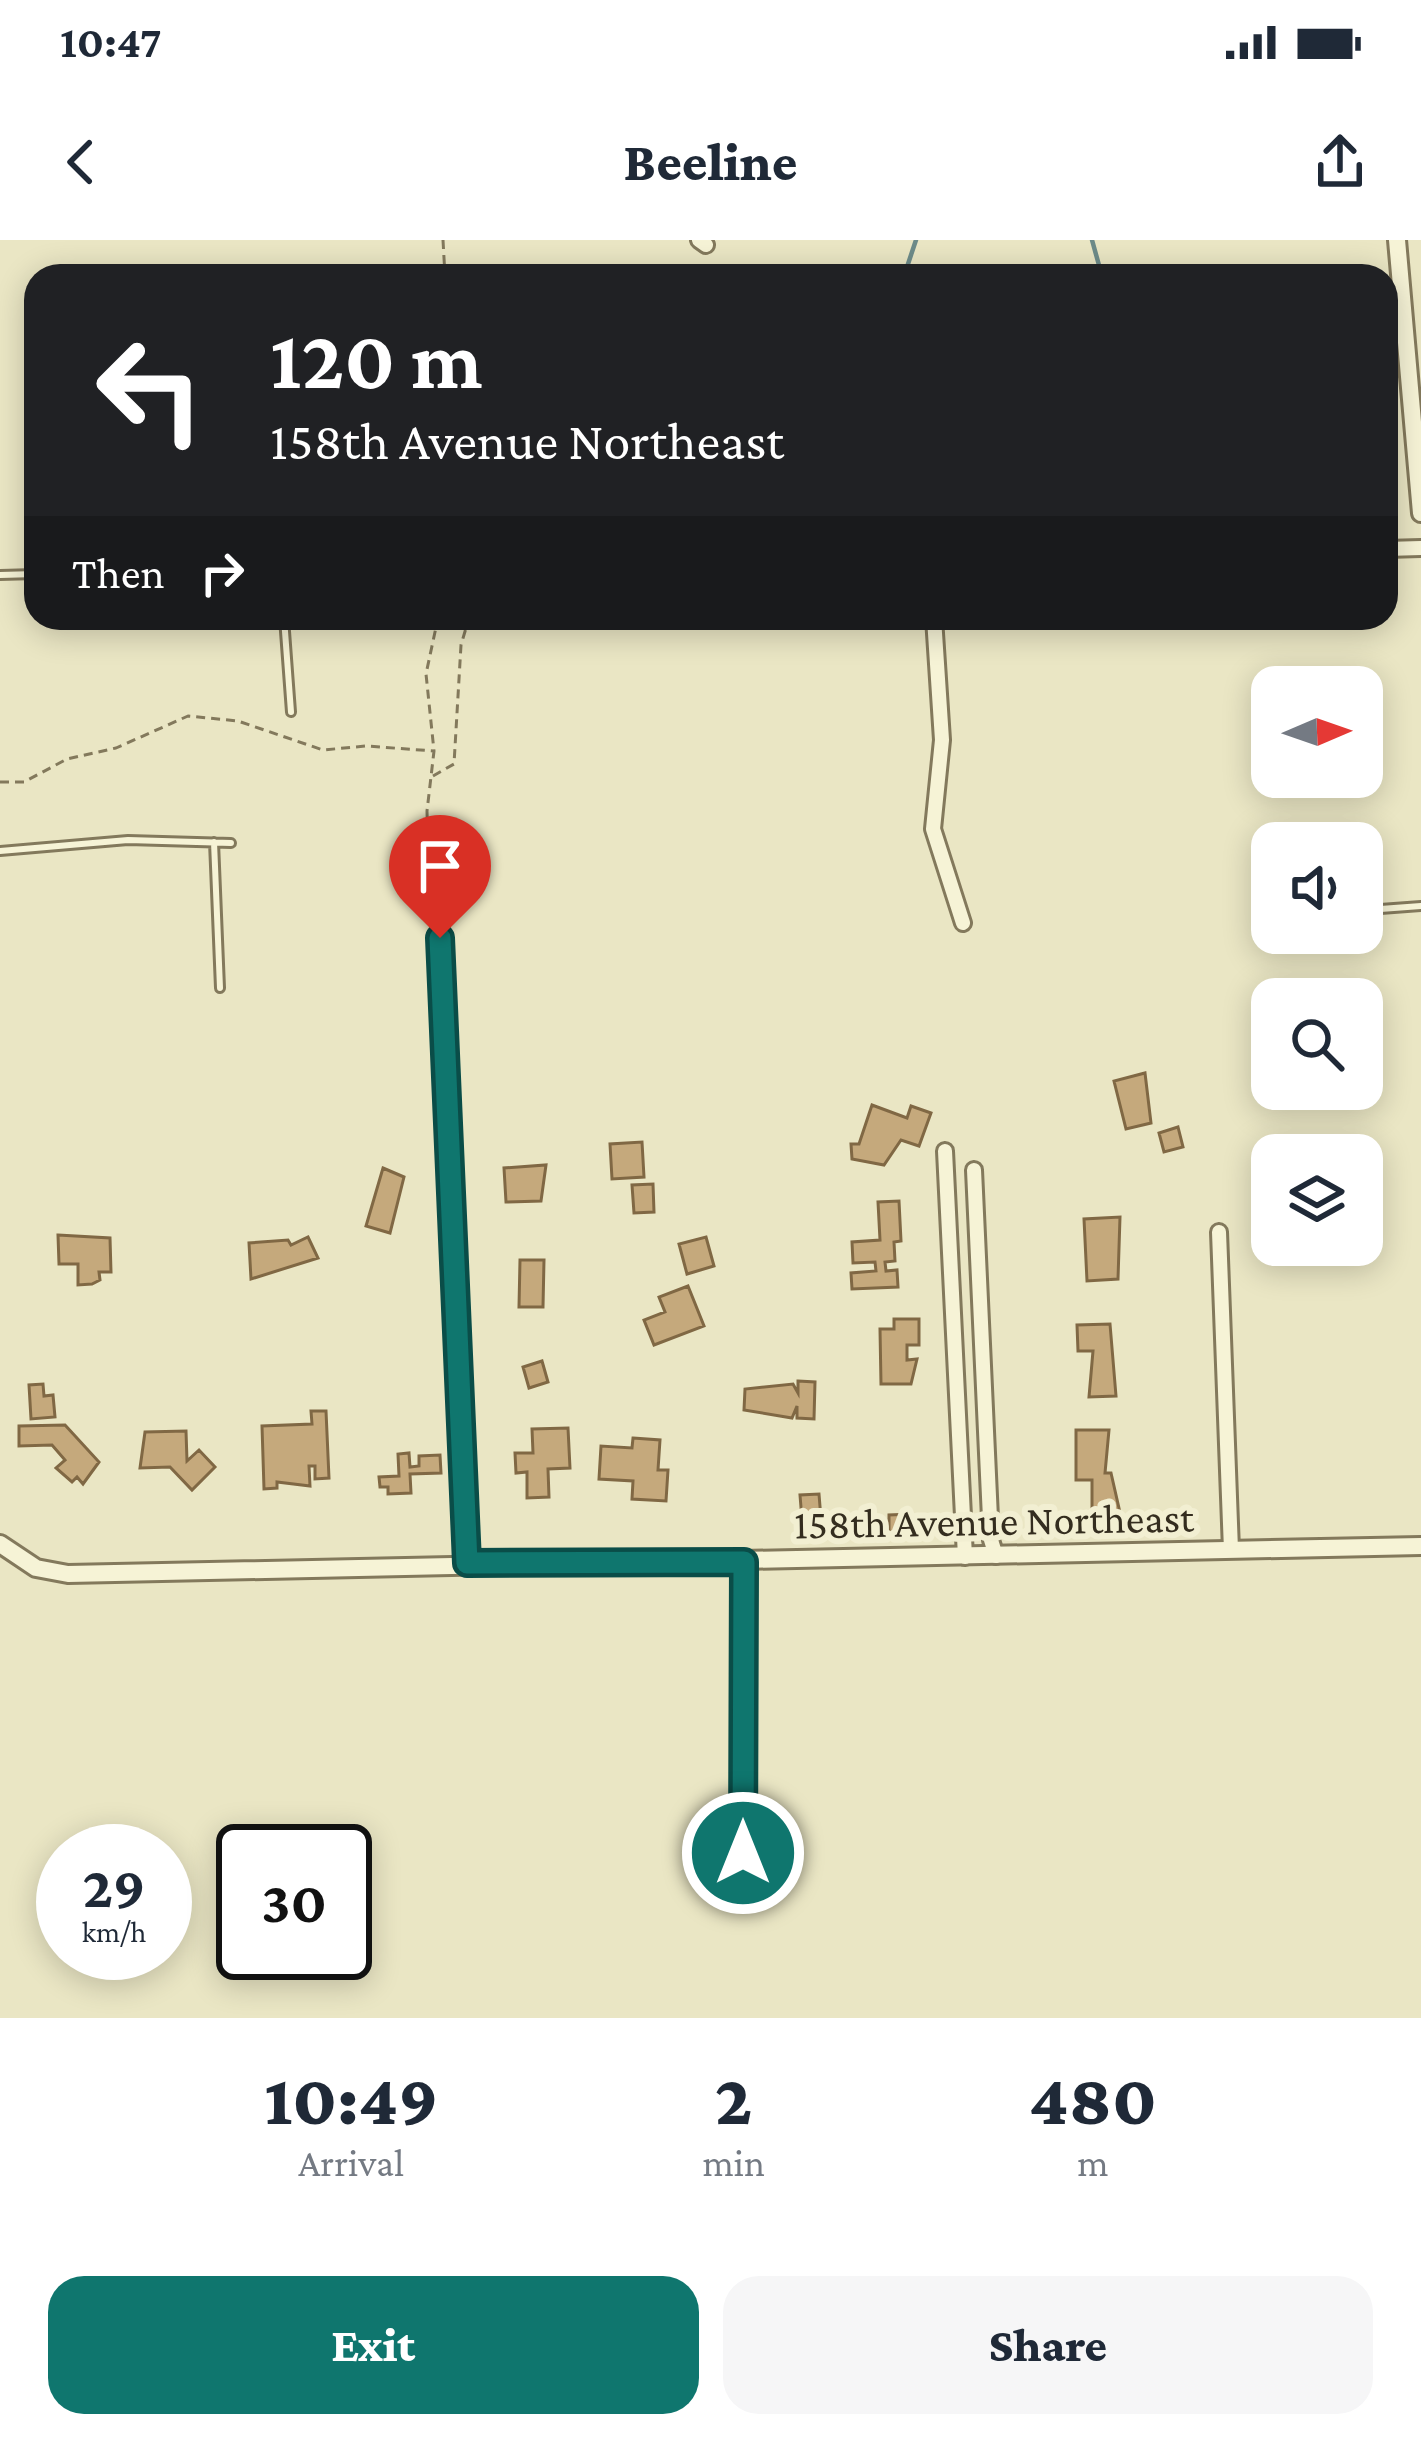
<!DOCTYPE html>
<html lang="en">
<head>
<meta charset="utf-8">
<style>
  :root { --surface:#fff; --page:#f6f6f7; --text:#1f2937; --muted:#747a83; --accent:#0f766e }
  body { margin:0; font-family:"Crimson Pro",serif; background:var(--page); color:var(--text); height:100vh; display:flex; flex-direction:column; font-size:45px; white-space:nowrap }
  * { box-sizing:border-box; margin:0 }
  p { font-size:39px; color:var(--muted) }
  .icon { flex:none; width:66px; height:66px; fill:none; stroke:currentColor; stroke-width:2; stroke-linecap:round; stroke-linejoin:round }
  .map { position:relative; height:1778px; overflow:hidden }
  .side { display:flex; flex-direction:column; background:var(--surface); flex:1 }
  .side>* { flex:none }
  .top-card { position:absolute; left:24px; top:24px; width:1374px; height:366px; border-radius:36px; box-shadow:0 6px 30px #0003; background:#202124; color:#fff; overflow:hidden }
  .needle { width:78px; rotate:88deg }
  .tools { position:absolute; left:1251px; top:426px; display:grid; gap:24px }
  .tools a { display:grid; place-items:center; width:132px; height:132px; border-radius:24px; background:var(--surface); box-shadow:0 6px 30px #0003; font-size:60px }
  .speed { position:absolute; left:36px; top:1584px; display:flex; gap:24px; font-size:60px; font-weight:700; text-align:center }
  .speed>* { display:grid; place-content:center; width:156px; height:156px; border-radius:50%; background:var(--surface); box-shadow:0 6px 30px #0003; line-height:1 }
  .speed small { font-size:30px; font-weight:400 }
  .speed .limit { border:6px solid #111; border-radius:18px; background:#fff; color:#111 }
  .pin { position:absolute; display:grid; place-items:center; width:102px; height:102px; color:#fff; margin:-123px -51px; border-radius:50% 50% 50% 0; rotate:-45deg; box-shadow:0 0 12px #0007 }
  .pin .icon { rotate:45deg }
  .me { position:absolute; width:132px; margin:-66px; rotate:0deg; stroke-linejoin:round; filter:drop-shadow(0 0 9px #0008) }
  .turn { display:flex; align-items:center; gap:42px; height:252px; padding:0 48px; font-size:54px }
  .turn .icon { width:156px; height:156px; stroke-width:2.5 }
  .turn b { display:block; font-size:84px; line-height:102px }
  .then { display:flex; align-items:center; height:114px; padding:0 48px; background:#0003; gap:24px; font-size:45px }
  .eta { display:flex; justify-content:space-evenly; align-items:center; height:204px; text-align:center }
  .eta b { font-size:72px; font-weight:800; line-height:84px }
  .action { display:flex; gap:24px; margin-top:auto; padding:24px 48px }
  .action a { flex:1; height:138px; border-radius:36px; background:var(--accent); color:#fff; font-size:48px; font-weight:800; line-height:138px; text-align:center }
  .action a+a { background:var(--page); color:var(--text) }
  .status { display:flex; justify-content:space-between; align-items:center; height:84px; padding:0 60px; background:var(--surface); direction:ltr }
  .status svg { height:33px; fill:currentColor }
  header { display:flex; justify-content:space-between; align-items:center; height:156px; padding:0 48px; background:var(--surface); font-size:54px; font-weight:800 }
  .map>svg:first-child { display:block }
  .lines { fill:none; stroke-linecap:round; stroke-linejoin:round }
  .stream { stroke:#6d8b89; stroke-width:4.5 }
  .building { fill:#c5a97c; stroke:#806844; stroke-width:3 }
  .service-casing { stroke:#83795c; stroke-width:12 }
  .minor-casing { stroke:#83795c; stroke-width:20 }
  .tertiary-casing { stroke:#83795c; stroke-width:22 }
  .path { stroke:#83795c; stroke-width:3; stroke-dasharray:9 6; stroke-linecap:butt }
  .service { stroke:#f6f3d6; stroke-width:6 }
  .minor { stroke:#f6f3d6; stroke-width:14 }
  .tertiary { stroke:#f6f3d6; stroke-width:16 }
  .route-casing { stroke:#0a4d48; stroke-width:30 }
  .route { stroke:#0f766e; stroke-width:21 }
  .labels { text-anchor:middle; stroke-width:12; stroke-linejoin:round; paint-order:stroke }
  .street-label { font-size:42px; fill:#342d1f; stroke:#f2efd2 }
</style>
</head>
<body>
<div class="status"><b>10:47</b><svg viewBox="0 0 49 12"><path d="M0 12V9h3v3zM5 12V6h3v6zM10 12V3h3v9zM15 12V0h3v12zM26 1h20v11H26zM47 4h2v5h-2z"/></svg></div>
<header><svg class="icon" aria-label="back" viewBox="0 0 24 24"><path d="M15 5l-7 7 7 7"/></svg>Beeline<svg class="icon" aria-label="share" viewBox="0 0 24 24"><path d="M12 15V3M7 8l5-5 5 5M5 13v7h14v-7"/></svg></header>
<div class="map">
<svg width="1421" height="1778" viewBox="0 0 1421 1778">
  <rect width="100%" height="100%" fill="#eae6c4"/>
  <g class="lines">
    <!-- stream -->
    <path class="stream" d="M1092 0 1102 36
      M904 36 916 0"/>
  </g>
  <!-- building -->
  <path class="building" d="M1145 833 1151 883 1126 889 1114 841Z
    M872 865 907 878 911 866 931 873 919 906 901 900 884 925 852 919 851 904H859Z
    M1178 887 1183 907 1164 912 1159 893Z
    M642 902 644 937 612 939 610 904Z
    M546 925 541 961 506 962 504 928Z
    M383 928 404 937 390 993 366 986Z
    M653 944 654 972 634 973 632 945Z
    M899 961 901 1001 894 1002 895 1021 885 1022 886 1031 897 1030 898 1047 852 1049 851 1033 876 1031 875 1022 853 1023 852 1002 880 1000 878 962Z
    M1120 977 1118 1039 1087 1041 1084 979Z
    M58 995 110 998 111 1032H99L100 1040 92 1044 78 1045V1024H59Z
    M308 997 318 1018 251 1039 249 1003 288 1000 291 1005Z
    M706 997 714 1026 687 1034 679 1004Z
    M520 1020H544L543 1067H519Z
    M688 1046 704 1086 654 1105 644 1080 665 1072 659 1057Z
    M894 1079H919V1105H907V1120L917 1119 911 1144H881L880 1089H894Z
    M1110 1084 1116 1156 1089 1157 1093 1111H1078L1077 1085Z
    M542 1121 548 1142 529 1148 523 1127Z
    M798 1141 815 1142 814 1179 797 1178V1166L792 1178 744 1170 745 1149 793 1144 798 1153Z
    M43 1144 44 1156 53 1155 55 1177 31 1179 29 1145Z
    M311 1171H326L329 1238 315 1239V1226H309L310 1246 277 1242V1248L264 1249 262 1186 312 1184Z
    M65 1185 99 1222 83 1244 77 1237 72 1242 56 1228 65 1220 52 1205 19 1206V1186Z
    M568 1188 570 1228 548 1229 549 1257 527 1258V1232L516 1233 515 1213H533L532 1189Z
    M1076 1190H1109L1105 1233H1111L1121 1277H1092V1240H1076Z
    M186 1191 187 1221 199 1210 215 1227 192 1250 170 1227 140 1228 145 1192Z
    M633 1198 660 1200 658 1230H668L666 1261 632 1259 633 1241 599 1239 601 1206 632 1208Z
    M409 1213 410 1227 419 1226V1216L440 1215 441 1233 410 1234 411 1253 388 1254V1247H380L379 1237 399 1236 398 1214Z
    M819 1254 821 1279 802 1280 800 1255Z
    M911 1274V1292H889V1275Z"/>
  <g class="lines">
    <!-- service casing -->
    <g class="service-casing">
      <path id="service" d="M0 335 36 334
        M284 378 291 472
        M214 602 220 748
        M0 611 128 600 231 603
        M1362 666 1367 670 1421 666"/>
    </g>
    <!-- minor casing -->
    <g class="minor-casing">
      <path id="minor" d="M699 0 706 5
        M1386 309 1421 308
        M934 378 942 500 933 589 963 683
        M440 680 467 1323
        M945 911 965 1317
        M974 930 991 1300 996 1316
        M1219 992 1231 1310
        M743 1613 744 1322"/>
    </g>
    <!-- tertiary casing -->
    <g class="tertiary-casing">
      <path id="tertiary" d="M1397 0 1421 273
        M0 1304 36 1328 68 1334 1421 1306"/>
    </g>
    <!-- path -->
    <path class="path" d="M443 0 445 36
      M433 536 454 524 461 405 469 378
      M0 542H24L67 519 116 508 188 476 238 481 323 510 366 506 434 511
      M435 667 429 648 427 571 434 511 426 434 438 378"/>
    <!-- service -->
    <use href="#service" class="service"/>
    <!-- minor -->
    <use href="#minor" class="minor"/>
    <!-- tertiary -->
    <use href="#tertiary" class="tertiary"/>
  </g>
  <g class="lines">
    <!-- route casing -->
    <g class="route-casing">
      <path id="route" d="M440 698 467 1323 744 1322 743 1613"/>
    </g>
    <!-- route -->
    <use href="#route" class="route"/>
  </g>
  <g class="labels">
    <!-- street labels -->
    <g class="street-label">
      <text transform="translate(994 1280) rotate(-1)" y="15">158th Avenue Northeast</text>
    </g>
  </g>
</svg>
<div class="tools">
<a><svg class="needle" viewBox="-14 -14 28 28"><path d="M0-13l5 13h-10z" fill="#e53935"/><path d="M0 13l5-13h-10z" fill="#747a83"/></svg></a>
<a><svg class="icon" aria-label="sound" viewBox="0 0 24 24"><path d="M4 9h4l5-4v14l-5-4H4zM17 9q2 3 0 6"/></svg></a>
<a><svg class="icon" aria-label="search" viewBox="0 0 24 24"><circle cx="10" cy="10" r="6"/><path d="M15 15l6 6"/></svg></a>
<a><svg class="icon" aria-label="layers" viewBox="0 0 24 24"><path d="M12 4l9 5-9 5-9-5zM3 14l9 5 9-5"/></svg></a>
</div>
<div class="speed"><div>29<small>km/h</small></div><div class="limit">30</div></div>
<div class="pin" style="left:440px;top:698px;background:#d93025"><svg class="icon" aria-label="arrive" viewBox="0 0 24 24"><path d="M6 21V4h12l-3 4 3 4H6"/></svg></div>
<svg class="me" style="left:743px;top:1613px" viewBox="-20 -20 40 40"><circle r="17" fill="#0f766e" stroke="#fff" stroke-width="3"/><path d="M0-11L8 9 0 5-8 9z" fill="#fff"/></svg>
<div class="top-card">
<div class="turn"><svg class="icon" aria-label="left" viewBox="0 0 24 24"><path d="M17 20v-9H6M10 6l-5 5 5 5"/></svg><div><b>120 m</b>158th Avenue Northeast</div></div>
<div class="then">Then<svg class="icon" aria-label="right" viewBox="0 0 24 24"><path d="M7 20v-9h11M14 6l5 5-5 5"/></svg></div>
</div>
</div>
<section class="side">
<div class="eta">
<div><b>10:49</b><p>Arrival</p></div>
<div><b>2</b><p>min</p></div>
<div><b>480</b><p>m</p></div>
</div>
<div class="action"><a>Exit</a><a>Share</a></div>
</section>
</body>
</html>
